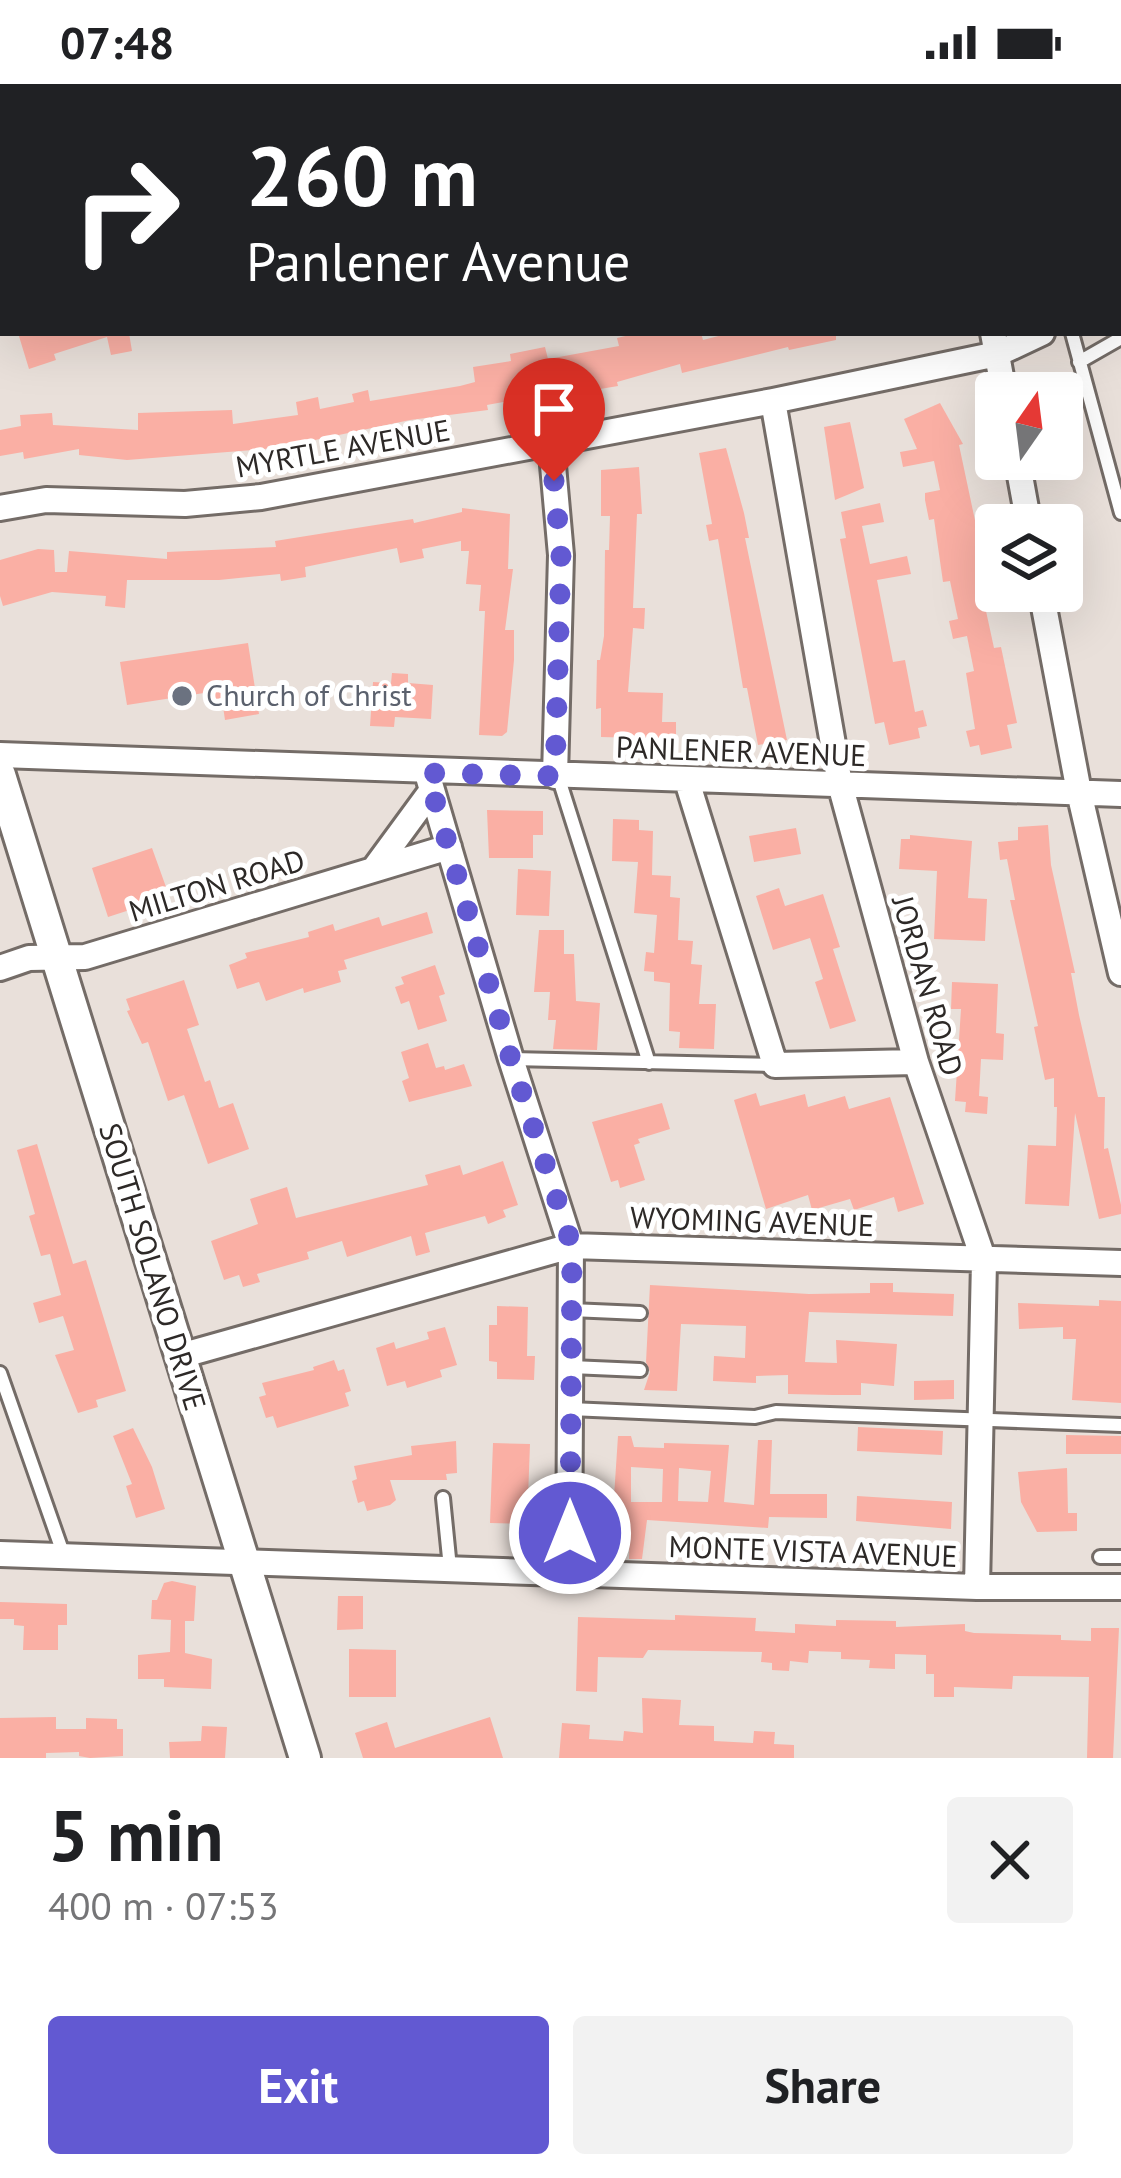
<!DOCTYPE html>
<html lang="en">
<head>
<meta charset="utf-8">
<style>
  :root { --surface:#fff; --page:#f2f2f2; --text:#202124; --muted:#757577; --accent:#6259d2 }
  body { margin:0; font-family:"PT Sans",sans-serif; background:var(--page); color:var(--text); height:100vh; display:flex; flex-direction:column; font-size:45px; white-space:nowrap }
  * { box-sizing:border-box; margin:0 }
  p { font-size:39px; color:var(--muted) }
  .icon { flex:none; width:66px; height:66px; fill:none; stroke:currentColor; stroke-width:2; stroke-linecap:round; stroke-linejoin:round }
  .map { position:relative; height:1674px; overflow:hidden }
  .details { display:flex; flex-direction:column; background:var(--surface); flex:1 }
  .details>* { flex:none }
  .hud { position:absolute; left:0px; top:0px; width:1122px; height:252px; box-shadow:0 12px 48px #0002; background:#202124; color:#fff; overflow:hidden }
  .needle { width:78px; rotate:14deg }
  .tools { position:absolute; left:975px; top:288px; display:grid; gap:24px }
  .tools a { display:grid; place-items:center; width:108px; height:108px; border-radius:12px; background:var(--surface); box-shadow:0 12px 48px #0002; font-size:60px }
  .pin { position:absolute; display:grid; place-items:center; width:102px; height:102px; color:#fff; margin:-123px -51px; border-radius:50% 50% 50% 0; rotate:-45deg; box-shadow:0 0 12px #0007 }
  .pin .icon { rotate:45deg }
  .me { position:absolute; width:132px; margin:-66px; rotate:0deg; stroke-linejoin:round; filter:drop-shadow(0 0 9px #0008) }
  .turn { display:flex; align-items:center; gap:42px; height:252px; padding:0 48px; font-size:54px }
  .turn .icon { width:156px; height:156px; stroke-width:2.5 }
  .turn b { display:block; font-size:84px; line-height:102px }
  .round { display:grid; place-items:center; flex:none; width:126px; height:126px; border-radius:12px; background:var(--page) }
  .head { display:flex; align-items:center; justify-content:space-between; height:204px; padding:0 48px }
  h1 { font-size:72px; font-weight:700; line-height:90px }
  .cta { display:flex; gap:24px; margin-top:auto; padding:24px 48px }
  .cta a { flex:1; height:138px; border-radius:12px; background:var(--accent); color:#fff; font-size:48px; font-weight:700; line-height:138px; text-align:center }
  .cta a+a { background:var(--page); color:var(--text) }
  .status { display:flex; justify-content:space-between; align-items:center; height:84px; padding:0 60px; background:var(--surface); direction:ltr }
  .status svg { height:33px; fill:currentColor }
  .map>svg:first-child { display:block }
  .lines { fill:none; stroke-linecap:round; stroke-linejoin:round }
  .stream { stroke:#2e8f91; stroke-width:6 }
  .building { fill:#faafa4; fill-rule:evenodd }
  .service-casing { stroke:#746c67; stroke-width:18 }
  .minor-casing { stroke:#746c67; stroke-width:30 }
  .tertiary-casing { stroke:#746c67; stroke-width:36 }
  .service { stroke:#fff; stroke-width:12 }
  .minor { stroke:#fff; stroke-width:24 }
  .tertiary { stroke:#fff; stroke-width:30 }
  .route { stroke:#6259d2; stroke-width:21; stroke-dasharray:0 37.8 }
  .worship-dot { fill:#6b7280; stroke:#fff; stroke-width:4.5 }
  .labels { text-anchor:middle; stroke-width:10; stroke-linejoin:round; paint-order:stroke }
  .street-label { font-size:30px; fill:#2d2927; stroke:#fff }
  .worship-label { font-size:30px; fill:#5b616d; stroke:#fff; text-anchor:start }
</style>
</head>
<body>
<div class="status"><b>07:48</b><svg viewBox="0 0 49 12"><path d="M0 12V9h3v3zM5 12V6h3v6zM10 12V3h3v9zM15 12V0h3v12zM26 1h20v11H26zM47 4h2v5h-2z"/></svg></div>
<div class="map">
<svg width="1121" height="1674" viewBox="0 0 1121 1674">
  <rect width="100%" height="100%" fill="#e9e0da"/>
  <g class="lines">
    <!-- stream -->
    <path class="stream" d="M168 3 175 0
      M0 71 3 70"/>
  </g>
  <!-- building -->
  <path class="building" d="M18 249H129L132 267 111 271 107 253 54 270 56 276 29 285Z
    M638 249H701L703 256 730 249H836V256L789 266 788 263 682 289 680 280 617 298 618 302 541 315 540 311 487 321 488 326 410 336 277 364 127 376 79 371V365L24 375 23 368 0 372V346L21 342 20 331 52 329 53 341 138 346V329L232 326 233 340 298 331 296 318 318 313 320 325 354 318 352 310 368 306 370 317 460 302 475 298 473 283 511 277 510 270 545 263 548 275 619 262 617 254Z
    M940 319 963 360 959 361 994 526 986 527 994 564 1001 563 1017 639 1007 641 1012 664 981 671 979 661 970 663 966 647 975 645 966 589 974 587 967 552 953 555 949 537 958 535 950 497 943 498 934 435 929 436 925 416V409L940 406 934 377 903 383 900 368 917 365 904 335Z
    M850 338 864 404 835 416 824 343Z
    M726 364 744 429 749 454H745L787 656 758 661 747 604H743L718 455 709 457 706 441 712 440 699 369Z
    M639 383 642 430H637L633 524H645L644 545 633 544 628 608 663 609 662 638H676V655L601 653V624L596 625 597 576H600L604 552 605 466H609L610 432H601V386Z
    M880 419 884 438 862 442 870 480 907 472 911 490 877 496 893 578 905 576 915 628 923 626 927 642 918 644 920 654 889 661 884 638 875 640 840 455 846 454 841 428Z
    M462 424 510 430 508 485H513L505 546H514V576L507 648 502 652 479 651 485 527H479L481 501 466 500 469 467H461V457L422 465 424 474 400 479 397 464 305 483 306 493 281 497 280 490 219 496H127L125 524 105 522 106 512 52 508 3 522 0 512V476L38 465 54 466 55 488H67L69 467 167 475V468L276 463 275 457 413 435 414 439 462 428Z
    M248 559 259 630 225 636 222 616 206 618 204 609 127 621 120 578Z
    M392 589 408 590V599L433 601 431 635 395 633 394 643 370 642 373 598 391 599Z
    M487 726 543 727V751H533V774H489Z
    M613 735 639 736V746L653 747 652 791 671 792 670 813 680 814 678 856 693 857 691 880 702 881 699 920H716L714 965 679 964 680 948 669 947 670 899 654 897V888L644 887 646 868 654 869 657 831 634 829 638 778 612 777Z
    M1048 741 1051 781 1075 889H1071L1079 931 1098 1013H1105L1104 1065 1108 1064 1121 1121V1130L1099 1135 1075 1029 1069 1122 1025 1120 1028 1061 1056 1062 1057 1023H1054V994L1045 996 1034 943 1038 942 1010 816H1015L1007 775 1000 776 998 758 1018 756V743Z
    M796 744 801 770 754 778 749 752Z
    M910 751 972 757 968 814 987 815 985 857 934 855 937 787 899 785 901 755H910Z
    M152 764 166 803 142 812 145 821 108 833 92 784Z
    M518 785 551 787 549 832 516 831Z
    M779 804 785 822 823 810 840 863 833 865 856 937 830 945 815 898 823 895 810 854 773 866 756 812Z
    M427 828 433 849 344 876 347 885 338 887 341 898 304 909 303 904 266 917 259 898 237 905 229 881 247 874 245 869 309 853 308 848 333 840 335 847 379 833 382 842Z
    M539 846H564V870H574L576 917 600 919 597 966 553 965 556 936H548L550 908H534Z
    M435 881 445 910 439 912 447 937 418 946 409 917 401 920 395 903 404 900 401 893Z
    M184 896 199 941 187 945 205 998 210 996 219 1024 233 1019 249 1065 208 1080 184 1011 168 1017 148 958 142 960 127 927 130 926 126 915Z
    M952 898 998 900 996 949 1004 950 1003 976 981 975 979 1012 988 1013 987 1030 965 1028 966 1018 955 1017 961 925H951Z
    M428 959 436 984 444 982 445 986 464 980 472 1002 409 1018 402 997 409 994 401 968Z
    M756 1009 760 1022 805 1010 808 1023 845 1012 849 1025 890 1013 924 1120 898 1128 894 1113 854 1126 850 1115 812 1126 808 1111 766 1125 734 1016Z
    M662 1019 670 1045 638 1055 640 1059 634 1061 645 1096 620 1104 618 1096 611 1098 592 1038Z
    M37 1060 73 1180 86 1176 126 1307 96 1316 98 1323 78 1329 55 1271 74 1266 63 1232 39 1239 33 1219 61 1211 50 1170 41 1172 29 1132 35 1130 17 1066Z
    M503 1077 518 1121 503 1126 506 1133 488 1140 485 1132 425 1149 430 1168 416 1172 411 1152 347 1173 342 1157 307 1168 309 1175 257 1190 260 1198 243 1203 239 1191 224 1196 211 1157 258 1140 250 1115 287 1103 296 1134 428 1101 425 1091 460 1081 463 1091Z
    M870 1199H893V1208L954 1210 953 1232 809 1228 805 1278 837 1279 836 1256 897 1260 894 1302 861 1299V1311H833L788 1310V1291L756 1292V1299L713 1297 714 1272 745 1274 746 1242 681 1240 677 1307 644 1306 650 1288 646 1278 650 1201 809 1210 870 1209Z
    M1099 1216 1121 1217V1319L1072 1316 1076 1255H1063V1243L1019 1245 1018 1219 1099 1222Z
    M497 1222 528 1223 527 1272H535L534 1296 497 1295V1278L489 1277V1241H497Z
    M445 1243 457 1281 440 1286 442 1293 407 1304 405 1297 387 1302 376 1264 394 1258 396 1265 429 1255 427 1248Z
    M334 1276 338 1287 344 1285 351 1307 345 1309 349 1322 277 1344 273 1332 266 1334 259 1313 266 1311 262 1299 314 1286 313 1283Z
    M954 1296V1315L914 1316V1297Z
    M858 1343 943 1347 942 1371 857 1367Z
    M133 1344 152 1383 165 1425 136 1434 126 1402 132 1400 113 1352Z
    M1066 1351 1121 1352V1370H1066Z
    M618 1352H631L634 1363 664 1364V1359L729 1361 724 1418 754 1421 758 1356H772L770 1410H827V1434L769 1433 768 1444 647 1436 642 1475H629L630 1439 616 1438V1428H613ZM631 1383 663 1385 662 1418H631ZM679 1384 711 1387 708 1418 678 1417Z
    M456 1357 457 1389 446 1390 447 1396H390L396 1416 390 1421 367 1427 364 1417 358 1419 352 1397 357 1395 354 1382 412 1371 411 1362Z
    M493 1359 530 1360 527 1440 490 1439Z
    M1067 1384 1068 1429H1077V1447L1037 1448 1021 1418 1018 1388Z
    M857 1412 952 1418 951 1445 856 1437Z
    M172 1497 196 1502 194 1537H185V1569L212 1575 211 1605 164 1603V1595H138V1571L170 1568 171 1536 151 1535 152 1516H157L164 1499Z
    M338 1512H363V1545L337 1546Z
    M0 1518 67 1520V1541H58V1566H23L24 1542 14 1541V1535H0Z
    M675 1531 756 1534 755 1547 795 1549V1540L836 1542V1536L896 1537V1543L965 1540V1547L974 1549 1061 1551V1556L1091 1557V1544H1119L1113 1674H1087L1089 1593 1013 1592 1012 1605 954 1603V1613H934V1590H926V1571L895 1570V1585L869 1584 870 1576 841 1575V1568L809 1567 808 1579 790 1577 789 1587 772 1586V1579L761 1578 762 1568 648 1566 643 1574 598 1573 597 1608 576 1607 578 1533 675 1536Z
    M349 1565 396 1566V1613H349Z
    M642 1614 681 1616 679 1641 714 1642V1657L753 1659 754 1647 775 1648 774 1660 794 1661V1674H559L562 1639 590 1641 589 1655 623 1657 624 1647 643 1649Z
    M56 1633V1645H86V1634L117 1635V1645H123V1672L90 1674 79 1672V1668L46 1669V1674H0V1634Z
    M490 1633 503 1674H363L355 1649 387 1638 395 1664Z
    M202 1642 227 1643 225 1674H170L169 1658 201 1657Z"/>
  <g class="lines">
    <!-- service casing -->
    <g class="service-casing">
      <path id="service" d="M1072 249 1121 429
        M1079 278 1121 254
        M558 692 649 979
        M512 975 774 981
        M571 1226 640 1229
        M571 1283 640 1286
        M0 1289 64 1472
        M570 1325 755 1333 776 1328 1121 1341
        M443 1414 450 1484
        M1100 1473H1121"/>
    </g>
    <!-- minor casing -->
    <g class="minor-casing">
      <path id="minor" d="M927 0 928 3
        M0 203H3
        M1119 205 1121 204
        M993 249 1004 309
        M773 317 840 700 916 978 984 1177 977 1503
        M551 359 561 471 555 692
        M1017 375 1029 441
        M0 424 46 416 185 420 261 413 773 317 997 270 1042 249
        M1041 507 1079 708 1121 889
        M0 671 1121 710
        M427 689 511 975 571 1162 569 1490
        M687 697 775 981 916 978
        M374 785 432 706
        M0 884 29 874 85 873 449 763
        M180 1272 571 1162 1121 1179
        M0 1470 977 1503H1121"/>
    </g>
    <!-- tertiary casing -->
    <g class="tertiary-casing">
      <path id="tertiary" d="M0 691 305 1674"/>
    </g>
    <!-- service -->
    <use href="#service" class="service"/>
    <!-- minor -->
    <use href="#minor" class="minor"/>
    <!-- tertiary -->
    <use href="#tertiary" class="tertiary"/>
  </g>
  <g class="lines">
    <!-- route -->
    <path class="route" d="M554 397 561 471 555 692 427 689 511 975 572 1162 570 1449"/>
  </g>
  <!-- markers -->
  <circle class="worship-dot" cx="182" cy="612" r="12"/>
  <g class="labels">
    <!-- street labels -->
    <g class="street-label">
      <text transform="translate(343 365) rotate(-10)" y="10">MYRTLE AVENUE</text>
      <text transform="translate(741 668) rotate(2)" y="10">PANLENER AVENUE</text>
      <text transform="translate(217 802) rotate(-17)" y="10">MILTON ROAD</text>
      <text transform="translate(927 902) rotate(74)" y="10">JORDAN ROAD</text>
      <text transform="translate(752 1138) rotate(2)" y="10">WYOMING AVENUE</text>
      <text transform="translate(152 1183) rotate(73)" y="10">SOUTH SOLANO DRIVE</text>
      <text transform="translate(813 1468) rotate(2)" y="10">MONTE VISTA AVENUE</text>
    </g>
    <!-- worship labels -->
    <g class="worship-label">
      <text x="206" y="622">Church of Christ</text>
    </g>
  </g>
</svg>
<div class="tools">
<a><svg class="needle" viewBox="-14 -14 28 28"><path d="M0-13l5 13h-10z" fill="#e53935"/><path d="M0 13l5-13h-10z" fill="#757577"/></svg></a>
<a><svg class="icon" aria-label="layers" viewBox="0 0 24 24"><path d="M12 4l9 5-9 5-9-5zM3 14l9 5 9-5"/></svg></a>
</div>
<div class="pin" style="left:554px;top:397px;background:#d93025"><svg class="icon" aria-label="arrive" viewBox="0 0 24 24"><path d="M6 21V4h12l-3 4 3 4H6"/></svg></div>
<svg class="me" style="left:570px;top:1449px" viewBox="-20 -20 40 40"><circle r="17" fill="#6259d2" stroke="#fff" stroke-width="3"/><path d="M0-11L8 9 0 5-8 9z" fill="#fff"/></svg>
<div class="hud">
<div class="turn"><svg class="icon" aria-label="right" viewBox="0 0 24 24"><path d="M7 20v-9h11M14 6l5 5-5 5"/></svg><div><b>260 m</b>Panlener Avenue</div></div>
</div>
</div>
<section class="details">
<div class="head"><div><h1>5 min</h1><p>400 m · 07:53</p></div><a class="round"><svg class="icon" aria-label="close" viewBox="0 0 24 24"><path d="M6 6l12 12M18 6L6 18"/></svg></a></div>
<div class="cta"><a>Exit</a><a>Share</a></div>
</section>
</body>
</html>
